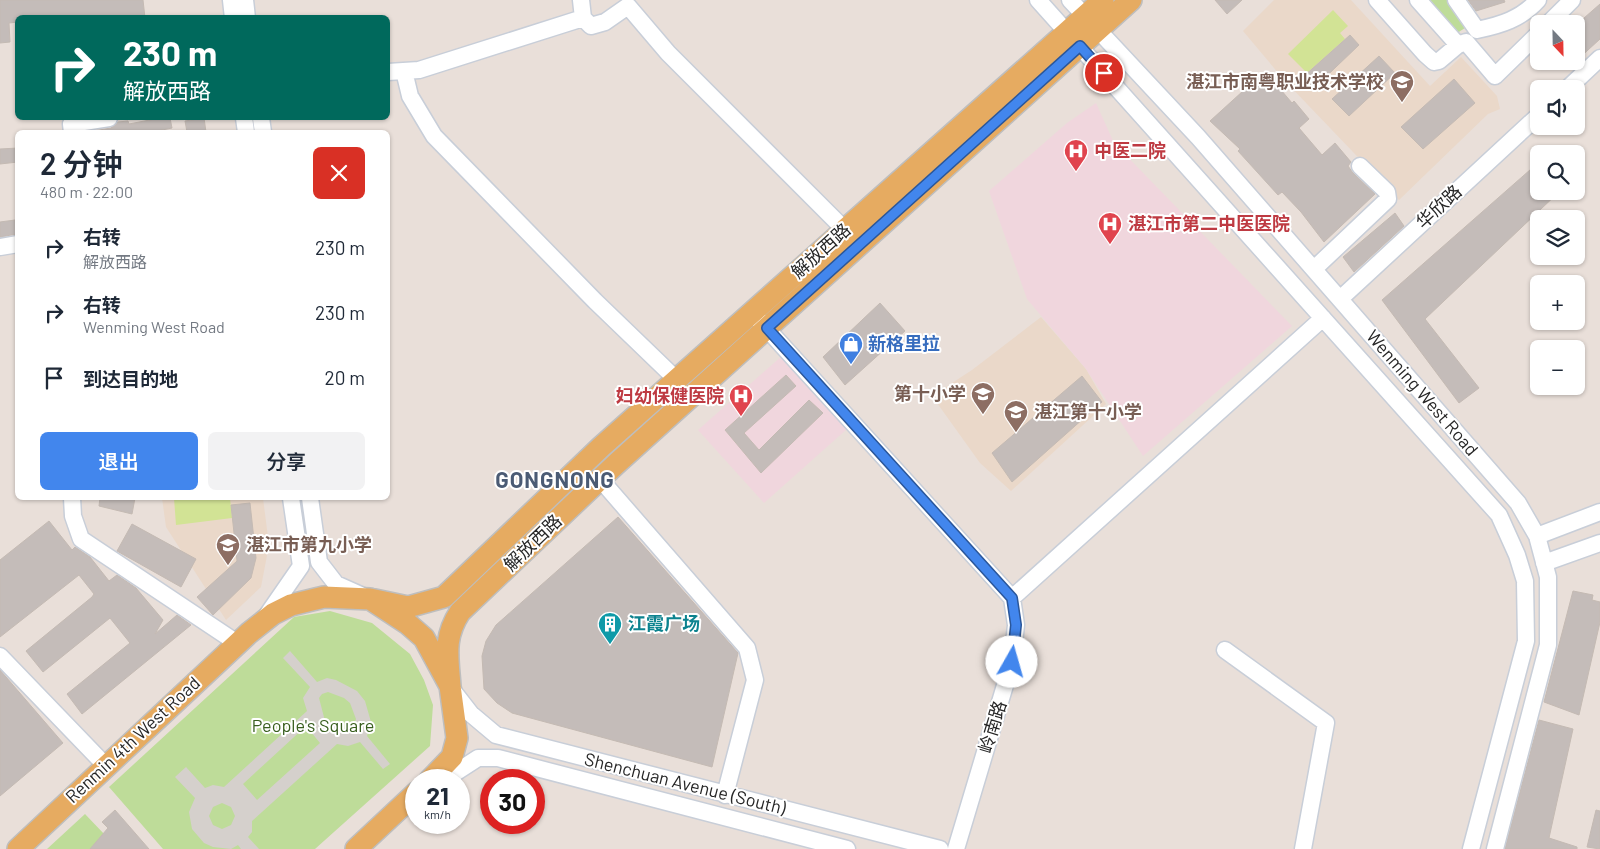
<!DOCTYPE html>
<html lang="zh">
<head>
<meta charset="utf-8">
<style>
  :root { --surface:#fff; --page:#f2f2f3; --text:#1f2937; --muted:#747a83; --accent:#4286ed }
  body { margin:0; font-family:Barlow,"Noto Sans SC",sans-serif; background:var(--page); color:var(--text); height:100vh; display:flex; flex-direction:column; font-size:19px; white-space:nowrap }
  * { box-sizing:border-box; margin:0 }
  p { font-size:16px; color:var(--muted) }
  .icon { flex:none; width:28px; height:28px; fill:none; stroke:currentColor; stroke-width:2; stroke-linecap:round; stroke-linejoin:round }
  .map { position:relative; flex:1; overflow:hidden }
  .drawer { position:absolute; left:15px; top:130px; width:375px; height:370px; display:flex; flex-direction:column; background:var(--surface); border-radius:8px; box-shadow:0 1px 4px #0004 }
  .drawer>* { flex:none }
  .banner { position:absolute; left:15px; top:15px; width:375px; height:105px; border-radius:8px; box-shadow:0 1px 4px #0004; background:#00695c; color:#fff; overflow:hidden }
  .needle { width:32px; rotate:158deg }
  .tools { position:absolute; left:1530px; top:15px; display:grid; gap:10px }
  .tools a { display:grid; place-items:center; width:55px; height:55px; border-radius:8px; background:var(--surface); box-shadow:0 1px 4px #0004; font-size:25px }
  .speed { position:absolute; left:405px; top:769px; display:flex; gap:10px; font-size:25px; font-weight:700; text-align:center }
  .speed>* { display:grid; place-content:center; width:65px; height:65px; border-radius:50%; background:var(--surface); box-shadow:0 1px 4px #0004; line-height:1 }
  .speed small { font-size:12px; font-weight:400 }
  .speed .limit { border:8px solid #d22; background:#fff; color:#111 }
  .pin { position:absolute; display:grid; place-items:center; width:42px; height:42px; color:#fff; margin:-21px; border:2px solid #fff; border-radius:50%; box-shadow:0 1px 5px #0007 }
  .me { position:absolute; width:55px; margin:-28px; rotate:7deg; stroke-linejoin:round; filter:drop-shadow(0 0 4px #0008) }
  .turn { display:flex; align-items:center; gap:18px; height:105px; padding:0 25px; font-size:22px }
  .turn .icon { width:65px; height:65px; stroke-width:2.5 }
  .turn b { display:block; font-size:35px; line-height:42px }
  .round { display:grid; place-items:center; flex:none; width:52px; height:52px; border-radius:8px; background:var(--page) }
  .summary { display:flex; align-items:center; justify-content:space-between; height:85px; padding:0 25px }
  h1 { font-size:30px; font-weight:600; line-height:38px }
  .action { display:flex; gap:10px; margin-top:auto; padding:10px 25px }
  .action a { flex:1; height:58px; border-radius:8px; background:var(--accent); color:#fff; font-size:20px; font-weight:600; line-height:58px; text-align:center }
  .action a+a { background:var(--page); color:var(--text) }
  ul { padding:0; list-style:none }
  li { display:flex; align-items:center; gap:15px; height:65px; padding:0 25px }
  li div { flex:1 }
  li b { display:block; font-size:19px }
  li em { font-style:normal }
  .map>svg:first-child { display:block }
  .education { fill:#ead8c9 }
  .medical { fill:#f0d6dd }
  .green { fill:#bedc99 }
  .pitch { fill:#d2e395 }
  .plaza { fill:#d5d0cc; fill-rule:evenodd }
  .building { fill:#c4bcb9; stroke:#c4bab3 }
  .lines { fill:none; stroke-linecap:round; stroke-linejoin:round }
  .minor-casing { stroke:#c8ced8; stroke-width:19 }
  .major-casing { stroke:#bebebe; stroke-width:24 }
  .minor { stroke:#fff; stroke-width:16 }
  .major { stroke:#e6ab61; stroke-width:21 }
  .route-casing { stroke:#2b579a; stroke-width:12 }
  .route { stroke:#4286ed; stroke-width:9 }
  .labels { text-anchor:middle; stroke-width:4; stroke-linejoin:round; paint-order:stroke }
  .education-label { font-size:18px; font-weight:bold; fill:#785e54; stroke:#fff; text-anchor:end }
  .health-label { font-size:18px; font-weight:bold; fill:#be3a42; stroke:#fff; text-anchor:start }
  .street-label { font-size:18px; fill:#272727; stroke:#fff }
  .shop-label { font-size:18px; font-weight:bold; fill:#366cbe; stroke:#fff; text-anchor:start }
  .culture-label { font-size:18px; font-weight:bold; fill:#0d838f; stroke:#fff; text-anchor:start }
  .park-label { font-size:18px; fill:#385e1e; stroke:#fff }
  .district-label { font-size:22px; font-weight:bold; letter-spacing:1px; fill:#4b5b74; stroke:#fff }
</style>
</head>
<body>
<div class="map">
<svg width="1600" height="849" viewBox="0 0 1600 849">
  <rect width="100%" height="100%" fill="#e9dfd9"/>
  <!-- education -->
  <path class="education" d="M1274 0H1351L1430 86 1461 57 1497 96 1500 109 1488 114 1399 200 1285 81 1243 31Z
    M1041 317 1086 369 1106 404 1011 491 980 463 932 396 972 370Z
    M162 498H263L269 545 261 587 226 620 166 527Z"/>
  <!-- medical -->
  <path class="medical" d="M1096 103 1114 143 1292 326 1143 456 1086 369 1027 299 989 191 1067 123Z
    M782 356 847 429 764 503 698 430Z"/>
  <!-- green -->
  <path class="green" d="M1423 0H1450L1465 28 1454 35Z
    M330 611 372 623 410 654 424 680 433 705 430 746 315 849H163L109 787 294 617Z
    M85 814 105 835 90 849H47Z"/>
  <!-- pitch -->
  <path class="pitch" d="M1333 10 1348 26 1340 33 1345 39 1307 73 1288 54Z
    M174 498H230L232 518 176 525Z"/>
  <!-- plaza -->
  <path class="plaza" d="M290 651 317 682 327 678 336 680 357 691 365 701 371 722 367 736 390 764 383 769 360 742 348 746 337 744 252 821V832L248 837 259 849H241L238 845 231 849 213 847 204 843 192 829 189 812 195 798 175 777 186 767 205 788 213 785 224 787 307 711 303 698 310 687 283 658ZM328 692 344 698 350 703 356 719 353 729 346 731 325 721 319 698 322 694ZM306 726 320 743 257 800 243 784ZM222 803 231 807 235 816 231 825 222 829 213 825 209 816 213 807Z"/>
  <!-- building -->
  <path class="building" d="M0 0H143L145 18H18V22L9 23 10 42 0 43Z
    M1215 0H1242L1227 14Z
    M1468 0H1504L1505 2 1476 11Z
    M1600 4V39L1576 61V25Z
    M1350 35 1359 45 1314 88 1303 77Z
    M1379 56 1395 73 1349 116 1332 99Z
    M1265 71 1292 103 1294 101 1309 119 1299 128 1322 155 1335 143 1351 162 1348 166 1353 173 1375 194 1324 242 1301 212 1282 192 1278 195 1238 151 1240 149 1210 121Z
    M1454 79 1475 103 1423 149 1401 127Z
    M160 118H170L172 128 152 132H88L111 128 118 122 128 121 129 124Z
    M204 118 206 132H187L185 121Z
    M18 148V162L0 164V149Z
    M1539 162V191H1560L1425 319 1479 388 1459 403 1382 300Z
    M1395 213 1404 226 1354 272 1343 257Z
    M15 220 17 234 0 237V222Z
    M880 303 905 331 845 385 823 357Z
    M786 375 796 386 744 433 759 450 809 400 823 413 761 473 725 430Z
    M1082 376 1102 402 1012 482 992 453Z
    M100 498H135L132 514 99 506Z
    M250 503 256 558 251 578 213 615 197 597 237 561 231 505Z
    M618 517 738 653 712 767 512 713 497 703 484 689 482 656 486 641 496 625Z
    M49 521 72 550 75 547 90 557 109 581 117 575 136 588 163 620 155 634 177 615 191 625 82 714 67 694 130 643 110 618 43 672 26 651 92 597 94 594 79 575 0 637V560Z
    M132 524 196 559 181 587 117 551Z
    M1573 591 1593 595 1592 600 1600 602V622L1579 715 1544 702Z
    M0 670 63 743 0 796Z
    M1539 720 1573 729 1549 838 1577 847V849H1505Z
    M115 810 149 849H90L108 828 102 822Z
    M1596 810 1600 811V849L1587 847Z"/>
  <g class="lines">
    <!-- minor casing -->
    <g class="minor-casing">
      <path id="minor" d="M231 0 233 18
        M245 0 247 18
        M1038 0 1499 515 1517 555 1525 581 1526 641 1471 849
        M1070 0 1198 137 1518 503 1537 536 1548 577V645L1495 849
        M1377 0 1425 54 1434 62 1439 61 1458 45 1418 0
        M1456 0 1477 30C1501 25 1521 19 1538 0
        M583 18 591 26 605 22 628 6 668 53 845 230
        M1548 24 1572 0
        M1458 45 1466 42 1495 76 1539 33
        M404 71 410 96 434 136 595 301 677 380
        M388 72 419 70 583 18 581 0
        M1567 89 1600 58
        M244 118 246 132
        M261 118 263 132
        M72 132 71 124 109 118
        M0 247 18 244
        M1314 269 1388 199 1387 192 1360 166
        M1340 299 1539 115
        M759 320 1012 598 1016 625 1012 662 956 849
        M600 479 747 648 755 680 725 795
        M72 498 73 516 81 539 237 643
        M310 498 319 562 336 584 363 596
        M1537 536 1600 512
        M1544 563 1600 543
        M1012 598 1323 318
        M265 618 301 566 291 498
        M1225 650 1326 723 1303 849
        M0 656 106 766
        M450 687 471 714 496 735 940 849
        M444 780 478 758H498L847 849"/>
    </g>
    <!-- major casing -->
    <g class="major-casing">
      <path id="major" d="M370 599 408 607 444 597 601 447 1103 0
        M450 686C448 657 443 638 460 612L616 464 1131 0
        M18 849 249 633 273 614 291 605 324 597 370 599 408 624 424 638 450 686 457 738 452 757 430 780
        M356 849 416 793"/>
    </g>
    <!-- minor -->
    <use href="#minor" class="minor"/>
    <!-- major -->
    <use href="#major" class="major"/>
  </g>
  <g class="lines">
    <!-- route casing -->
    <g class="route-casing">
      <path id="route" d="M1012 662 1016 625 1012 598 767 328 1080 46 1104 73"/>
    </g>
    <!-- route -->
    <use href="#route" class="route"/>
  </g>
  <!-- icons -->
  <defs>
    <g id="school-pin" transform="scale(1.25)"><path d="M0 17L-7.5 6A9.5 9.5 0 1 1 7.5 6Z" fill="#8d6e63" stroke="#fff"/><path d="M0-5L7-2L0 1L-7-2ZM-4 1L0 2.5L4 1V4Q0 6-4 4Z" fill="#fff"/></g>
    <g id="hospital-pin" transform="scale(1.25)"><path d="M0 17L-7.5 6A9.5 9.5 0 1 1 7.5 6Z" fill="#e0444e" stroke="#fff"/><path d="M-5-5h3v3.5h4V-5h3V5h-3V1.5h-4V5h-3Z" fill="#fff"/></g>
    <g id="shop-pin" transform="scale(1.25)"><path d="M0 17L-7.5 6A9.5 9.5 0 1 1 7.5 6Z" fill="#3f7fe0" stroke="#fff"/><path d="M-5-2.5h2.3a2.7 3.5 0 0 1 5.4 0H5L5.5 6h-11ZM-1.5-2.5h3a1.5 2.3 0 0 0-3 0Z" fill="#fff"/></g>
    <g id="building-pin" transform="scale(1.25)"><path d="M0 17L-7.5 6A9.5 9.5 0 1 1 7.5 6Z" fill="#0f9aa8" stroke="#fff"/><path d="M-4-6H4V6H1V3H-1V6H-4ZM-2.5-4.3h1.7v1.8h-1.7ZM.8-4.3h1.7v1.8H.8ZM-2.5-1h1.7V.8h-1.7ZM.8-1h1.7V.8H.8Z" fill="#fff"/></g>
  </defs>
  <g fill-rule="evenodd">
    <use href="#school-pin" x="1402" y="82"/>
    <use href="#hospital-pin" x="1076" y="151"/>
    <use href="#hospital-pin" x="1110" y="224"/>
    <use href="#shop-pin" x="851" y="344"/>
    <use href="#school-pin" x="983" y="394"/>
    <use href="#hospital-pin" x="741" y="396"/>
    <use href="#school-pin" x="1016" y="412"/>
    <use href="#school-pin" x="228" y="545"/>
    <use href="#building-pin" x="610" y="624"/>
  </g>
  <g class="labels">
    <!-- education labels -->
    <g class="education-label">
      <text x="1384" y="88">湛江市南粤职业技术学校</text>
      <text x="966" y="400">第十小学</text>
      <text x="1034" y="418" text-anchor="start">湛江第十小学</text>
      <text x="246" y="551" text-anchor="start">湛江市第九小学</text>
    </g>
    <!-- health labels -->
    <g class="health-label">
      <text x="1094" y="157">中医二院</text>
      <text x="1128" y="230">湛江市第二中医医院</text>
      <text x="724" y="402" text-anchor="end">妇幼保健医院</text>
    </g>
    <!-- street labels -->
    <g class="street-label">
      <text transform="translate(1439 207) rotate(-43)" y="6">华欣路</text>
      <text transform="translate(821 251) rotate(-42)" y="6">解放西路</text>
      <text transform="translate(1422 393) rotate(49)" y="6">Wenming West Road</text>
      <text transform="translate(533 543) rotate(-44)" y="6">解放西路</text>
      <text transform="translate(993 727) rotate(-73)" y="6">岭南路</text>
      <text transform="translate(133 740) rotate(-43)" y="6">Renmin 4th West Road</text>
      <text transform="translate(685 784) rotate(14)" y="6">Shenchuan Avenue (South)</text>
    </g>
    <!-- shop labels -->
    <g class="shop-label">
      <text x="868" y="350">新格里拉</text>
    </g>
    <!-- culture labels -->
    <g class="culture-label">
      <text x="628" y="630">江霞广场</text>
    </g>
    <!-- park labels -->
    <g class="park-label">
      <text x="313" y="732">People's Square</text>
    </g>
    <!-- district labels -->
    <g class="district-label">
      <text x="555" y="488">GONGNONG</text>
    </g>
  </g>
</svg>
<div class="tools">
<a><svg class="needle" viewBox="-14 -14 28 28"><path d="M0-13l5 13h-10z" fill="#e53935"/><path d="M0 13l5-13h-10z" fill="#747a83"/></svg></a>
<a><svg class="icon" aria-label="sound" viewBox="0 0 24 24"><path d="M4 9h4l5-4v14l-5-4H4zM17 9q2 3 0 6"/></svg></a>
<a><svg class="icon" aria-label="search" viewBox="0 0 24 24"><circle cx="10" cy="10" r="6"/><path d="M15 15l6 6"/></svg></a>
<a><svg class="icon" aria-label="layers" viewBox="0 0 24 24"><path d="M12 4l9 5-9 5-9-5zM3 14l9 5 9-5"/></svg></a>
<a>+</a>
<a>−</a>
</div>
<div class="speed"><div>21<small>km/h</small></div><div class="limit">30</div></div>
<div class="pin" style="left:1104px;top:73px;background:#d93025"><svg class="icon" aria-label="arrive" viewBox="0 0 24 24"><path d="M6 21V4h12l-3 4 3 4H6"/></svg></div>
<svg class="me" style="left:1012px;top:662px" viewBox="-20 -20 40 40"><circle r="19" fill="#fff"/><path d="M0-13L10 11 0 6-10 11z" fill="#4286ed"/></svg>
<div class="banner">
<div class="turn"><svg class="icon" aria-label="right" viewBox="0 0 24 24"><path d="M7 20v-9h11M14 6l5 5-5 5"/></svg><div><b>230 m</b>解放西路</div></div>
</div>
<section class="drawer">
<div class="summary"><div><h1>2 分钟</h1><p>480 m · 22:00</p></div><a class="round" style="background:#d93025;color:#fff"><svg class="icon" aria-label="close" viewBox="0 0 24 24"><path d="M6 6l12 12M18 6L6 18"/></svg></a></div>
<ul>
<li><svg class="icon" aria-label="right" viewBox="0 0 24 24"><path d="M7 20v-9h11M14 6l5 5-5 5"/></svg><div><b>右转</b><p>解放西路</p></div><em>230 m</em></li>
<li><svg class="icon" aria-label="right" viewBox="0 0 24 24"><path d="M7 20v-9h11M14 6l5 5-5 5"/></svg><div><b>右转</b><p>Wenming West Road</p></div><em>230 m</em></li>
<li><svg class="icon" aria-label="arrive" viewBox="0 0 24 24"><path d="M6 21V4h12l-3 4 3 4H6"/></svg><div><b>到达目的地</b></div><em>20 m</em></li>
</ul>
<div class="action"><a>退出</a><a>分享</a></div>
</section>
</div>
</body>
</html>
